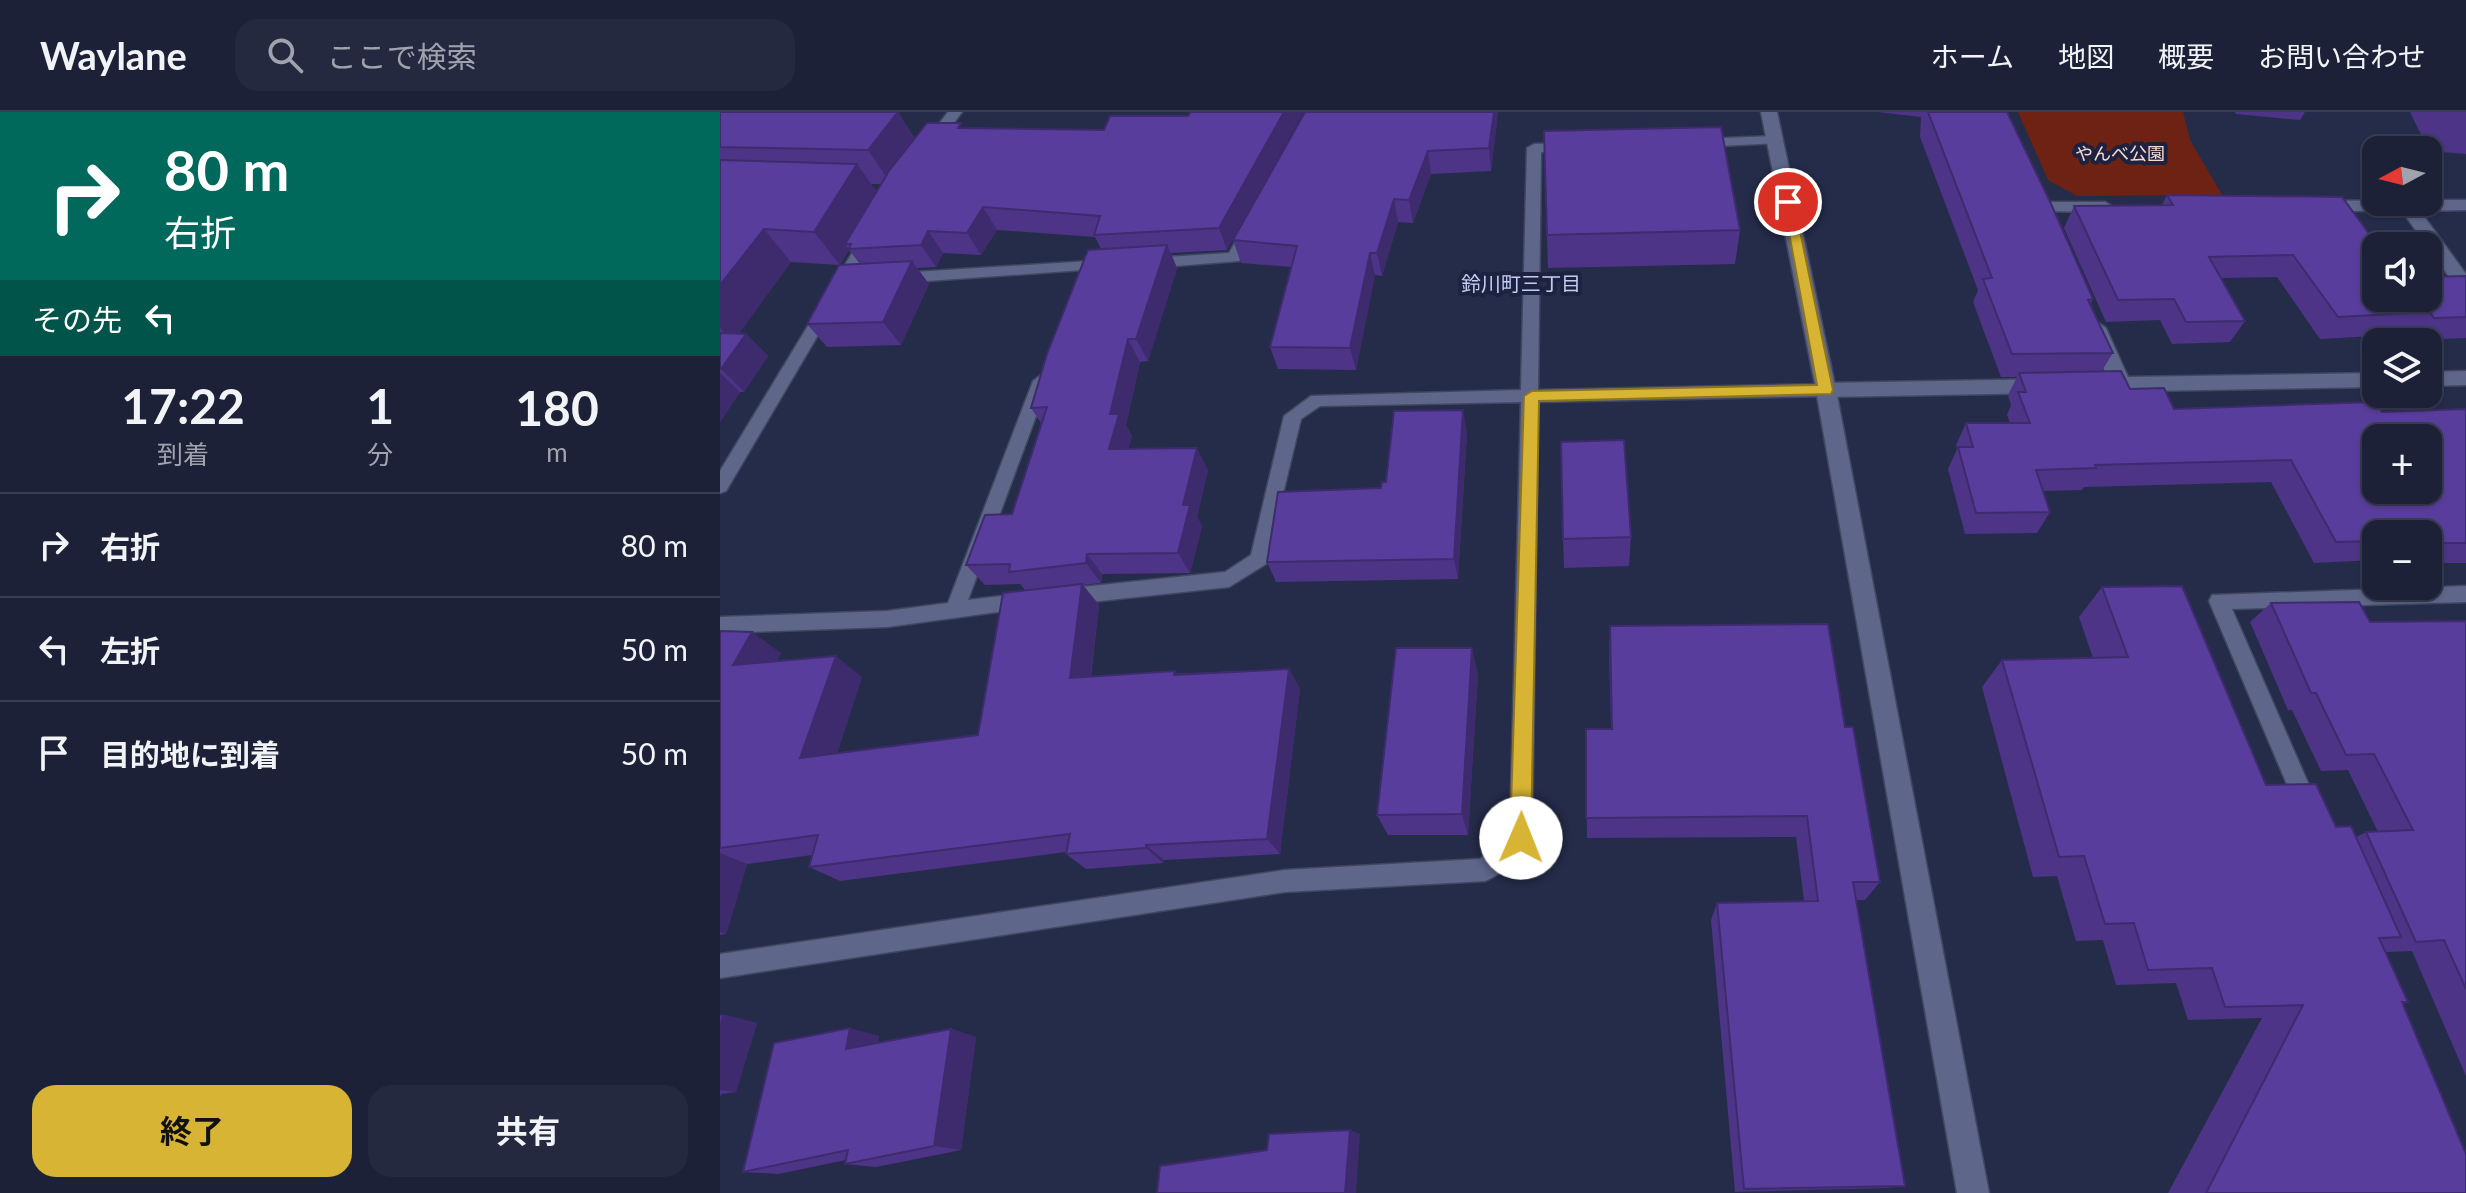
<!DOCTYPE html>
<html lang="ja">
<head>
<meta charset="utf-8">
<style>
  :root { --surface:#1c2138; --page:#252940; --text:#f1f3f6; --muted:#a0a3ae; --line:#3a3e53; --accent:#d7b434 }
  body { margin:0; font-family:Lato,"Noto Sans JP",sans-serif; background:var(--page); color:var(--text); height:100vh; display:flex; flex-direction:column; font-size:30px; white-space:nowrap }
  * { box-sizing:border-box; margin:0 }
  p { font-size:26px; color:var(--muted) }
  .icon { flex:none; width:44px; height:44px; fill:none; stroke:currentColor; stroke-width:2; stroke-linecap:round; stroke-linejoin:round }
  .map { position:relative; flex:1; overflow:hidden }
  .sheet { display:flex; flex-direction:column; background:var(--surface); width:720px }
  .sheet>* { flex:none }
  .guide { background:#00695c; color:#fff; overflow:hidden }
  .needle { width:52px; rotate:263deg }
  .buttons { position:absolute; left:1642px; top:24px; display:grid; gap:16px }
  .buttons a { display:grid; place-items:center; width:80px; height:80px; border-radius:16px; background:var(--surface); box-shadow:0 2px 6px #0004,0 0 0 2px var(--line); font-size:40px }
  .pin { position:absolute; display:grid; place-items:center; width:68px; height:68px; color:#fff; margin:-34px; border:4px solid #fff; border-radius:50%; box-shadow:0 2px 8px #0007 }
  .me { position:absolute; width:88px; margin:-44px; rotate:1deg; stroke-linejoin:round; filter:drop-shadow(0 0 6px #0008) }
  .turn { display:flex; align-items:center; gap:28px; height:168px; padding:0 32px; font-size:36px }
  .turn .icon { width:104px; height:104px; stroke-width:2.5 }
  .turn b { display:block; font-size:56px; line-height:68px }
  .then { display:flex; align-items:center; height:76px; padding:0 32px; background:#0003; gap:16px; font-size:30px }
  .eta { display:flex; justify-content:space-evenly; align-items:center; height:136px; text-align:center }
  .eta b { font-size:48px; font-weight:700; line-height:56px }
  .cta { display:flex; gap:16px; margin-top:auto; padding:16px 32px }
  .cta a { flex:1; height:92px; border-radius:24px; background:var(--accent); color:#111; font-size:32px; font-weight:700; line-height:92px; text-align:center }
  .cta a+a { background:var(--page); color:var(--text) }
  ul { padding:0; list-style:none }
  li { display:flex; align-items:center; gap:24px; height:104px; padding:0 32px; border-top:2px solid var(--line) }
  li div { flex:1 }
  li b { display:block; font-size:30px }
  li em { font-style:normal }
  header { display:flex; align-items:center; gap:48px; box-sizing:border-box; height:112px; padding:0 40px; background:var(--surface); border-bottom:2px solid var(--line) }
  header strong { font-size:38px }
  nav { display:flex; gap:44px; margin-inline-start:auto; font-size:28px }
  .search { width:560px; height:72px; background:var(--page); display:flex; align-items:center; gap:20px; box-sizing:border-box; padding:0 28px; border-radius:24px; color:var(--muted); font-size:30px }
  main { display:flex; flex:1; min-height:0 }
  .map>svg:first-child { display:block }
  .green { fill:#6d2214 }
  .lines { fill:none; stroke-linecap:round; stroke-linejoin:round }
  .lane-casing { stroke:#424760; stroke-width:3 }
  .street-casing { stroke:#424760; stroke-width:3 }
  .secondary-casing { stroke:#424760; stroke-width:3 }
  .lane { fill:#5e678a; fill-rule:evenodd }
  .street { fill:#5e678a; fill-rule:evenodd }
  .secondary { fill:#5e678a; fill-rule:evenodd }
  .wall { fill:#4d3486; fill-rule:evenodd }
  .shaded-wall { fill:#3e2b6d }
  .building { fill:#593d9c; stroke:#3e2b6d; stroke-width:2; fill-rule:evenodd }
  .route { fill:#d7b434; stroke:#8c7522; stroke-width:2 }
  .labels { text-anchor:middle; stroke-width:8; stroke-linejoin:round; paint-order:stroke }
  .far-park-label { font-size:18px; fill:#f8d9d2; stroke:#1c223f }
  .far-neighbourhood-label { font-size:20px; fill:#c3cef5; stroke:#1c223f }
</style>
</head>
<body>
<header>
<strong>Waylane</strong>
<div class="search"><svg class="icon" aria-label="search" viewBox="0 0 24 24"><circle cx="10" cy="10" r="6"/><path d="M15 15l6 6"/></svg>ここで検索</div>
<nav><a>ホーム</a><a>地図</a><a>概要</a><a>お問い合わせ</a></nav>
</header>
<main>
<section class="sheet">
<div class="guide">
<div class="turn"><svg class="icon" aria-label="right" viewBox="0 0 24 24"><path d="M7 20v-9h11M14 6l5 5-5 5"/></svg><div><b>80 m</b>右折</div></div>
<div class="then">その先<svg class="icon" aria-label="left" viewBox="0 0 24 24"><path d="M17 20v-9H6M10 6l-5 5 5 5"/></svg></div>
</div>
<div class="eta">
<div><b>17:22</b><p>到着</p></div>
<div><b>1</b><p>分</p></div>
<div><b>180</b><p>m</p></div>
</div>
<ul>
<li><svg class="icon" aria-label="right" viewBox="0 0 24 24"><path d="M7 20v-9h11M14 6l5 5-5 5"/></svg><div><b>右折</b></div><em>80 m</em></li>
<li><svg class="icon" aria-label="left" viewBox="0 0 24 24"><path d="M17 20v-9H6M10 6l-5 5 5 5"/></svg><div><b>左折</b></div><em>50 m</em></li>
<li><svg class="icon" aria-label="arrive" viewBox="0 0 24 24"><path d="M6 21V4h12l-3 4 3 4H6"/></svg><div><b>目的地に到着</b></div><em>50 m</em></li>
</ul>
<div class="cta"><a>終了</a><a>共有</a></div>
</section>
<div class="map">
<svg width="1746" height="1081" viewBox="0 0 1746 1081">
  <rect width="100%" height="100%" fill="#252c4a"/>
  <!-- green -->
  <path class="green" d="M1298 0H1463L1470 28 1502 83 1357 84 1328 68Z"/>
  <g class="lines">
    <!-- lane casing -->
    <g class="lane-casing">
      <path id="lane" d="M228 0H242L215 36H205L203 33Z
        M1055 24 1060 25V31L979 35 972 31 979 27Z
        M851 31 856 32V38L821 40 818 278 1106 272 1114 278 1106 284 818 290 812 726C805 742 781 763 765 769L565 780 0 866V842L565 758 760 747 790 721 801 290 600 294 581 307 546 452 509 475 343 493 336 491 333 485 336 479 343 477 505 460 531 443 564 304 591 284 801 278 807 36 814 32Z
        M529 113 536 118 519 149 430 156 422 151 430 146 509 141 524 115Z
        M150 118 157 123 6 379 0 381V359L143 123Z
        M386 148 391 150V156L179 171 171 166 179 161Z
        M321 263 329 269 248 488 307 481 314 483 317 489 314 495 167 515 0 521V505L167 499 228 491 313 269Z
        M1746 474V490L1512 497 1599 696 1596 703 1588 706 1580 703 1489 489 1492 483Z"/>
    </g>
    <!-- street casing -->
    <g class="street-casing">
      <path id="street" d="M1314 71 1320 72 1328 90H1385L1394 95 1385 100 1316 99 1305 76Z
        M1708 88H1746V98L1700 99 1746 162V181L1739 179 1682 99H1598L1589 94 1598 89Z
        M1376 209 1386 216 1408 265 1656 261V275L1374 280 1367 278 1364 273 1367 268 1388 266 1366 216Z
        M1746 259V273L1708 274V260Z
        M1326 267 1333 269 1336 274 1333 279 1326 281 1106 285 1099 283 1096 278 1099 273 1106 271Z"/>
    </g>
    <!-- secondary casing -->
    <g class="secondary-casing">
      <path id="secondary" d="M1041 0H1057L1116 278 1269 1081H1237L1096 278Z"/>
    </g>
    <!-- lane -->
    <use href="#lane" class="lane"/>
    <!-- street -->
    <use href="#street" class="street"/>
    <!-- secondary -->
    <use href="#secondary" class="secondary"/>
  </g>
  <!-- wall -->
  <path class="wall" d="M0 0 179 2 195 27 244 16 384 18 468 4 471 0H583L507 138 451 141 457 156 428 249 420 250 406 313 412 324 408 337 488 358 477 405 482 414 470 461 382 462 381 471 363 473 379 493 371 565 569 557 580 577 560 742 444 748 443 751 366 757 346 742V740L120 769 89 755 92 743 27 752 6 822 0 823V519L61 541 57 549 142 565 117 641 258 623 305 478 300 472 265 473 246 453 292 402 321 311 311 296 381 137 375 125 277 118 261 143 223 141 216 155 197 156 209 172 181 233 107 235 87 212 120 153 71 150 19 221 26 222 48 244 24 280H20L0 310ZM151 72H162L157 80ZM129 138 140 152 120 153Z
    M585 0H778L771 59 711 62 693 111 678 110 662 164 655 163 636 258 558 257 550 235 572 155 521 151 513 128Z
    M1157 0H1287L1373 187 1370 193 1393 241 1381 260 1410 277 1454 297 1662 300 1746 297V451H1708V422H1656V448L1594 451 1551 370 1364 375 1362 378 1323 379 1330 400 1317 421 1245 422 1228 357 1237 337 1236 333 1246 311H1290L1287 303 1291 293 1288 283 1297 265H1281L1253 190 1258 178 1200 25 1201 5Z
    M1515 0H1585L1580 8 1516 2Z
    M1690 0H1746V42L1709 39Z
    M1447 83 1622 85 1656 186 1746 164V226L1694 228 1690 222 1600 227 1557 165 1501 166 1525 209 1510 230 1452 232 1440 208 1386 210 1344 116 1354 94 1442 93Z
    M1020 118 1015 152 828 156 827 123Z
    M747 320 738 467 556 470 547 450 661 376 666 370Z
    M911 425 909 454 844 456 843 427Z
    M1382 475 1546 673 1636 725 1646 720H1658L1628 658 1601 659 1572 598H1568L1530 510 1551 491 1650 510 1746 509V964L1692 839 1666 840 1688 890 1683 892 1746 1081H1448L1542 906 1468 908 1456 871 1396 873 1383 828 1356 829 1337 764 1313 765 1262 575 1282 548 1373 546 1359 505Z
    M890 514 1125 615 1160 770 1145 788H1136L1185 1074 1166 1076 1015 1080 991 808 997 791 1084 789 1076 725 867 726 866 617H891L889 540Z
    M758 562 748 723H668L657 703Z
    M0 903 37 911 16 980 1 982 0 985Z
    M231 917 256 925 241 1038 156 1055 125 1052 126 1048 58 1062 23 1060 159 924 158 931Z"/>
  <!-- shaded-wall -->
  <path class="shaded-wall" d="M133 0H180L179 2 199 34 171 72 148 38Z
    M564 0H583L507 138 499 116Z
    M774 0H778L771 59 769 36Z
    M708 39 711 62 693 111 689 88Z
    M137 52 161 86 131 132H125L129 138 120 153 94 120Z
    M674 87 678 110 662 164 657 141Z
    M263 95 277 118 261 143 247 121Z
    M44 117 71 150 13 230 0 216V173Z
    M208 119 223 141 216 155 201 133Z
    M447 133 457 156 428 249 416 227Z
    M650 141 655 163 636 258 630 236Z
    M192 149 209 172 181 233 163 210Z
    M26 222 48 244 24 280 1 257Z
    M408 227 420 250 406 313 412 324 403 359 389 337 390 302Z
    M0 261 20 280 0 310Z
    M743 298 747 320 738 467 734 447Z
    M477 336 488 358 477 405 482 414 470 461 458 441 463 393Z
    M367 442 382 462 381 471 366 451Z
    M362 472 379 493 368 586 350 566Z
    M32 520 61 541 43 573 13 553Z
    M752 536 758 562 748 723 742 702Z
    M116 544 142 565 109 664 80 646Z
    M569 557 580 577 560 742 547 727Z
    M426 733 444 748 443 751 426 736Z
    M0 741 27 752 6 822 0 820Z
    M3 902 37 911 16 980 0 978V913Z
    M130 916 159 924 156 944 126 937Z
    M231 917 256 925 241 1038 214 1034Z
    M630 1018 640 1022 636 1081H625Z"/>
  <!-- building -->
  <path class="building" d="M0 0H178L148 38 0 35Z
    M471 0H564L499 116 374 123 380 104 263 95 247 121 208 119 201 133 129 137 131 132H125L169 59 207 11H241L238 16 384 18 390 4H468Z
    M585 0H774L769 36 708 39 689 88 674 87 657 141H650L630 236 550 235 577 134 513 128Z
    M1208 0H1287L1332 94 1373 187 1368 188 1393 241 1292 242 1263 167 1272 166Z
    M1001 15 1020 118 827 123 824 19Z
    M0 48 137 52 94 120 44 117 0 173Z
    M1447 83 1622 85 1658 134H1656V186H1708V165L1746 164V205L1714 206 1710 200 1618 205 1573 143 1489 145 1525 209 1466 210 1454 187 1398 188 1354 94 1453 93Z
    M447 133 416 227H408L390 302H399L389 337 477 336 463 393H470L458 441 367 442 366 451 289 460 290 452 246 453 265 403 292 402 327 295 311 296 327 242 368 138Z
    M192 149 163 210 87 212 119 153Z
    M0 221 26 222 1 257H0Z
    M1401 259 1410 277 1444 276 1454 297 1656 290 1662 300 1746 297V431H1718L1715 426 1708 427V422H1656V429L1616 430 1571 348 1375 353 1376 356 1316 358 1330 400 1256 401 1238 335H1253L1246 311H1310L1298 280H1306L1299 261ZM1656 326H1708V378H1656Z
    M743 298 734 447 547 450 558 380 661 376 662 370H666L674 299Z
    M904 328 911 425 843 427 841 330Z
    M362 472 350 566 455 559 454 563 569 557 547 727 426 733V736L346 742 350 722 89 755 98 723 0 736V519L32 520 13 553 116 544 80 646 258 623 283 481Z
    M1462 474 1546 673 1596 672 1616 715 1631 714 1681 825 1659 826 1688 890H1682L1746 1042V1081H1486L1583 893 1505 895 1492 856 1428 858 1414 811 1385 812 1364 744 1339 745 1282 548 1408 545 1382 475Z
    M1639 490 1650 510 1746 509V877L1724 828 1696 830 1646 720 1693 718 1654 642 1626 643 1596 581H1591L1551 491Z
    M1108 512 1125 615H1133L1160 770H1133L1185 1074 1024 1077 997 791 1098 789 1087 704 866 706V617H892L890 514Z
    M676 536H752L742 702 657 703Z
    M130 916 126 937 231 917 214 1034 125 1052 128 1038 23 1060 54 931Z
    M630 1018 625 1081H437L440 1054 547 1038 549 1022Z"/>
  <!-- route -->
  <path class="route" d="M1063 88 1074 90 1113 278 1111 282 819 289 811 726 808 732 801 735 793 732 790 726 804 284 812 279 1097 273Z"/>
  <g class="labels">
    <!-- far-park labels -->
    <g class="far-park-label">
      <text x="1400" y="48">やんべ公園</text>
    </g>
    <!-- far-neighbourhood labels -->
    <g class="far-neighbourhood-label">
      <text x="801" y="179">鈴川町三丁目</text>
    </g>
  </g>
</svg>
<div class="buttons">
<a><svg class="needle" viewBox="-14 -14 28 28"><path d="M0-13l5 13h-10z" fill="#e53935"/><path d="M0 13l5-13h-10z" fill="#a0a3ae"/></svg></a>
<a><svg class="icon" aria-label="sound" viewBox="0 0 24 24"><path d="M4 9h4l5-4v14l-5-4H4zM17 9q2 3 0 6"/></svg></a>
<a><svg class="icon" aria-label="layers" viewBox="0 0 24 24"><path d="M12 4l9 5-9 5-9-5zM3 14l9 5 9-5"/></svg></a>
<a>+</a>
<a>−</a>
</div>
<div class="pin" style="left:1068px;top:90px;background:#d93025"><svg class="icon" aria-label="arrive" viewBox="0 0 24 24"><path d="M6 21V4h12l-3 4 3 4H6"/></svg></div>
<svg class="me" style="left:801px;top:726px" viewBox="-20 -20 40 40"><circle r="19" fill="#fff"/><path d="M0-13L10 11 0 6-10 11z" fill="#d7b434"/></svg>
</div>
</main>
</body>
</html>
